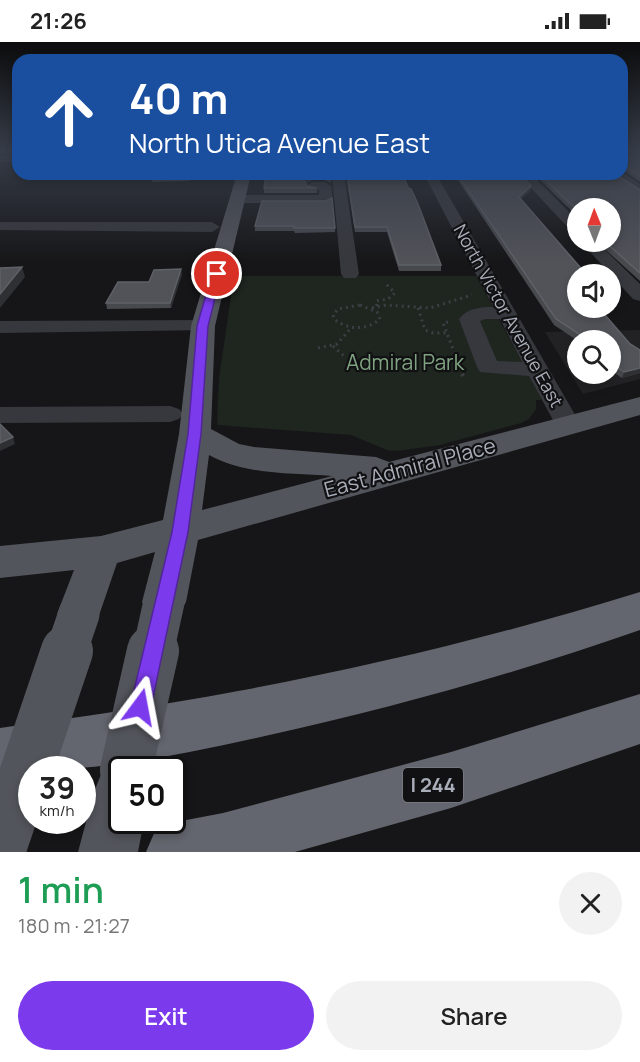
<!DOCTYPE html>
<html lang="en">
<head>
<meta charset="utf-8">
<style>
  :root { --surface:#fff; --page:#f2f2f2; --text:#222; --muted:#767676; --accent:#7c3aed }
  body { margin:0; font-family:Manrope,sans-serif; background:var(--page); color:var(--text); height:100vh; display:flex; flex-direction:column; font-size:22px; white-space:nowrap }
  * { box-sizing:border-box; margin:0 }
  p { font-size:20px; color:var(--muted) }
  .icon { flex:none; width:33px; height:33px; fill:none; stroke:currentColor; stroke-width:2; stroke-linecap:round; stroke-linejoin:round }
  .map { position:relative; height:810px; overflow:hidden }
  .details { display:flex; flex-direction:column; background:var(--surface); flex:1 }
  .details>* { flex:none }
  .banner { position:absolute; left:12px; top:12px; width:616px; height:126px; border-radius:18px; box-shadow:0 3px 9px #0003; background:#1a4fa0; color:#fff; overflow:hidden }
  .needle { width:39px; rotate:359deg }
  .buttons { position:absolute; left:567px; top:156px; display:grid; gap:12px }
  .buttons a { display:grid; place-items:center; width:54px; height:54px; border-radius:50%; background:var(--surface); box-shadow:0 3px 9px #0003; font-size:30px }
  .speed { position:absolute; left:18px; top:714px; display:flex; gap:12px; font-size:30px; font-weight:700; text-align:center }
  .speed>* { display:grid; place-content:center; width:78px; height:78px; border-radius:50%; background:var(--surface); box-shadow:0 3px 9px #0003; line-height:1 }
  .speed small { font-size:15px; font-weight:400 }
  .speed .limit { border:3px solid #111; border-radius:9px; background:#fff; color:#111 }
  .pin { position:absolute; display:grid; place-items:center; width:51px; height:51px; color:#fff; margin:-26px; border:3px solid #fff; border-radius:50%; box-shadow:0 2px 6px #0007 }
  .me { position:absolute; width:66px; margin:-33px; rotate:13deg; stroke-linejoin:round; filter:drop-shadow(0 0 4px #0008) }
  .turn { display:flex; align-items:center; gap:21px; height:126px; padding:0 18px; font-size:27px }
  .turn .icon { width:78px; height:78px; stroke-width:2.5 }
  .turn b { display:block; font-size:42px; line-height:51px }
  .round { display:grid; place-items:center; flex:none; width:63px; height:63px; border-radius:32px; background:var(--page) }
  .summary { display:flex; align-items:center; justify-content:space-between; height:102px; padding:0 18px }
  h1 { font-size:36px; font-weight:600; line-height:45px; color:#1e9e55 }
  .primary-button { display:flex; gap:12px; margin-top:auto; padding:12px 18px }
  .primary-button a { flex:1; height:69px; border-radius:36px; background:var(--accent); color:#fff; font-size:24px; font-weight:600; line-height:69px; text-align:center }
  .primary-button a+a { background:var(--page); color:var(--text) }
  .status { display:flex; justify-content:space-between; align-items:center; height:42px; padding:0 30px; background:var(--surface); direction:ltr }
  .status svg { height:16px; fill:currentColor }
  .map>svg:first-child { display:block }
  .built { fill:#222225; fill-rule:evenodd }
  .green { fill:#1e261f }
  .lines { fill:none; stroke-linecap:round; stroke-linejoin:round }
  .path-far1 { stroke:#3d3f44; stroke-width:3; stroke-dasharray:2 4; stroke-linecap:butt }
  .path { stroke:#3d3f44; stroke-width:4; stroke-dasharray:3 4.5; stroke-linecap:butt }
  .minor { fill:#37383d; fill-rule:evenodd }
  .major { fill:#53555c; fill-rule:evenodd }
  .highway { fill:#63666e; fill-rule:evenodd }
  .major-bridge-far1 { stroke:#53555c; stroke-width:41 }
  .major-bridge { stroke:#53555c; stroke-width:52 }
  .wall { fill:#47494d }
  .shaded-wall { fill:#2f3033 }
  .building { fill:#525359; stroke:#5f6168; stroke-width:1.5 }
  .route { fill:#7c3aed; stroke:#51269a; stroke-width:1.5 }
  .labels { text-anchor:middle; stroke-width:4.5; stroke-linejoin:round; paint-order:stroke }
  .far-street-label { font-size:18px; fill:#a8adb8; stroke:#111113 }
  .shield { fill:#111113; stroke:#7b7e86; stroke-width:1.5 }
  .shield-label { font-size:20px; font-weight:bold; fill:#a8adb8 }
  .park-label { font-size:21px; fill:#7fa381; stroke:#111113 }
  .street-label { font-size:21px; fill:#a8adb8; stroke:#111113 }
</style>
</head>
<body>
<div class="status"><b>21:26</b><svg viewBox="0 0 49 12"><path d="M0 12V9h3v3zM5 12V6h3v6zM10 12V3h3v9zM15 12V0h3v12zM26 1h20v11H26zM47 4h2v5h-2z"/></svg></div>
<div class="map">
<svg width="640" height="810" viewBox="0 0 640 810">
  <rect width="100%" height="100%" fill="#161618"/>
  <!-- built -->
  <path class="built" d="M640 288V337L583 352 545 290ZM578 298H610V332H578Z"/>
  <!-- green -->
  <path class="green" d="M234 234H476L542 358H536V367L529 377 521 381 440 403 397 409 387 408 351 393 217 383 219 336Z"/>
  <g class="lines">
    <!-- path-far1 -->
    <path class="path-far1" d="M360 263 377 270 380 277C366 289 348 288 334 277L333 273 338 267Z
      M377 264 376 259 388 257 395 251 385 241
      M372 266 386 263 430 266 472 253
      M418 266 425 288 433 291H447
      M448 280 443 281 463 333
      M333 304 344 314
      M318 306 337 302 352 285"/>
    <!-- path -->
    <path class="path" d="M462 332 463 334"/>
    <!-- minor -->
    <path class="minor" d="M622 110H640V116H622Z
      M0 114H18V120H0Z
      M622 130 640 142V152L611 132Z
      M332 132H344L359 232 356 236H344L341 232Z
      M424 132H436L581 383 577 389 568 391 559 389 529 334 480 330 477 325 459 277C467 266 481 265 493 265ZM485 277H500L522 320 497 319 480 279Z
      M518 132H531L578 179V192L573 191Z
      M325 140 331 144 333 157 326 161H237L230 157 237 153H319V148L307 147 306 144 312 140Z
      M0 180H212L220 185 212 190 0 188Z
      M581 200H597L640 242V259L633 257Z
      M203 278 210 280 213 284 210 288 0 291V279Z
      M170 364 179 367 183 372 179 377 170 380 0 381V365Z"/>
    <!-- major -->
    <path class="major" d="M237 132H251L215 284 211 387 239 402 254 405 376 415 389 420 640 355V373L198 498 186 560 179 573 164 578 149 573 142 560 155 510 117 521 95 585 79 591 63 585 57 572 74 528 0 536V504L101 494 163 478 179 392 191 284ZM209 413C244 433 293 431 332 434L202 468Z
      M122 722 135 728H122V778H144L138 810H78L94 750 102 730Z"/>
    <!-- highway -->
    <path class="highway" d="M640 550V588C517 631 392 666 265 694 188 711 110 728 32 728V735L0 740V686C80 675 159 664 238 649 374 624 508 591 640 550Z
      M640 652V702L451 766 295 810H146L155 789 176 780 223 771 451 710Z"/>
    <!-- major-bridge-far1 -->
    <path class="major-bridge-far1" d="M66 610 79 572
      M153 610 164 560"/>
    <!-- major-bridge -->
    <path class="major-bridge" d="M126 728 153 609
      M0 807 67 609"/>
  </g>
  <!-- wall -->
  <path class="wall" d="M623 114H640V140L623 128Z
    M151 132H193L189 139 152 140Z
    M266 132H331V141L325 138H312L306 142 307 144 317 146V151H264V146Z
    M346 132H402L441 223V229H399L387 190H355Z
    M454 132H520L531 144 530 149 521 157 578 266 640 308V331L622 336 610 328V298L578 299 554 283Z
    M534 132H615L640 148V239L597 200H610L578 166V175Z
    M262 159 335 186V190L295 191 294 189H255V184Z
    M182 232 171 266 107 267 106 261 149 240Z"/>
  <!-- shaded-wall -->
  <path class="shaded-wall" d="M188 132H193L189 139Z
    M312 133V138L304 143V138Z
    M531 144 530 149 518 160 519 155Z
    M22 225 25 235 0 266V252Z
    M181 227 182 232 171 266 170 261Z
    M640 326V331L622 336 624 330Z
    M13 395 15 402 0 409V401Z"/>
  <!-- building -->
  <path class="building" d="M622 113 640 114V135L625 124H622Z
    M266 132H331V136L325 133H312L304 138 307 144 317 146H264Z
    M347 132H402L409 147H411L418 162 441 223H399L387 185H355Z
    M457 132H520L531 144 519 155 586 232H578V266H599L630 302 640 308V326L624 330 610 320V298H588L556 277Z
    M539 132H615L640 148V231L605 200H610V166H578V169Z
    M332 156 335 186H294V184H255L262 159H326Z
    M22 225 0 252V226Z
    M181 227 170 261H106L118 240H149L154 228Z
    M0 382 13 395 0 401Z"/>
  <!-- sky -->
  <linearGradient id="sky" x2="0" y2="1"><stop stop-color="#0c0c0d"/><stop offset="0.49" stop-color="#363c48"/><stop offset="1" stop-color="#363c48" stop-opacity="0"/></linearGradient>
  <rect width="640" height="221" fill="url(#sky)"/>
  <!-- route -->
  <path class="route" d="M217 229 221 232 208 284 201 392 188 490 151 665 148 672 140 675 133 672 130 665 172 490 188 392 197 284 212 232Z"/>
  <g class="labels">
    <!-- far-street labels -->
    <g class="far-street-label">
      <text transform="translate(508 274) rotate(61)" y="6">North Victor Avenue East</text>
    </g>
    <!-- shield labels -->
    <rect class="shield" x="403" y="726" width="60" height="34" rx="4.5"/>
    <g class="shield-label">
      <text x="433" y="750">I 244</text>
    </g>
    <!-- park labels -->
    <g class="park-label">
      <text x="405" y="328">Admiral Park</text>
    </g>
    <!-- street labels -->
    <g class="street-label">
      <text transform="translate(410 426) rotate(-15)" y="7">East Admiral Place</text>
    </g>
  </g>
</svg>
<div class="buttons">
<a><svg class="needle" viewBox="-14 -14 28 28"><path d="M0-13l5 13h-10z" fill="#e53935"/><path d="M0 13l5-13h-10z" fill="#767676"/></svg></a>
<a><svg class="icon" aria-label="sound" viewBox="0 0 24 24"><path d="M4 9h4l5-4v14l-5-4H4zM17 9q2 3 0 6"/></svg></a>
<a><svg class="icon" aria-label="search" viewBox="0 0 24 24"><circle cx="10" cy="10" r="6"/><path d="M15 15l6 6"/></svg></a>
</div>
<div class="speed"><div>39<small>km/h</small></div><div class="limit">50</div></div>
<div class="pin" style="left:217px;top:232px;background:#d93025"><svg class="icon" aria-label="arrive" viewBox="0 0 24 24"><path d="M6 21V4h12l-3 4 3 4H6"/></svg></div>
<svg class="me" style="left:140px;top:665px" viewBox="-20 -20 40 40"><path d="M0-17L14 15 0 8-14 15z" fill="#7c3aed" stroke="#fff" stroke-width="4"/></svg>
<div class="banner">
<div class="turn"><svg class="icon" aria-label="ahead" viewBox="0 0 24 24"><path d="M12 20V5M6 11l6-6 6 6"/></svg><div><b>40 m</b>North Utica Avenue East</div></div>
</div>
</div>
<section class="details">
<div class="summary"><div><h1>1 min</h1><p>180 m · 21:27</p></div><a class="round"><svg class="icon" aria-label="close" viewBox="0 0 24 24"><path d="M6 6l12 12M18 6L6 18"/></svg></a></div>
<div class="primary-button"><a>Exit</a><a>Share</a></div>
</section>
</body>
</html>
